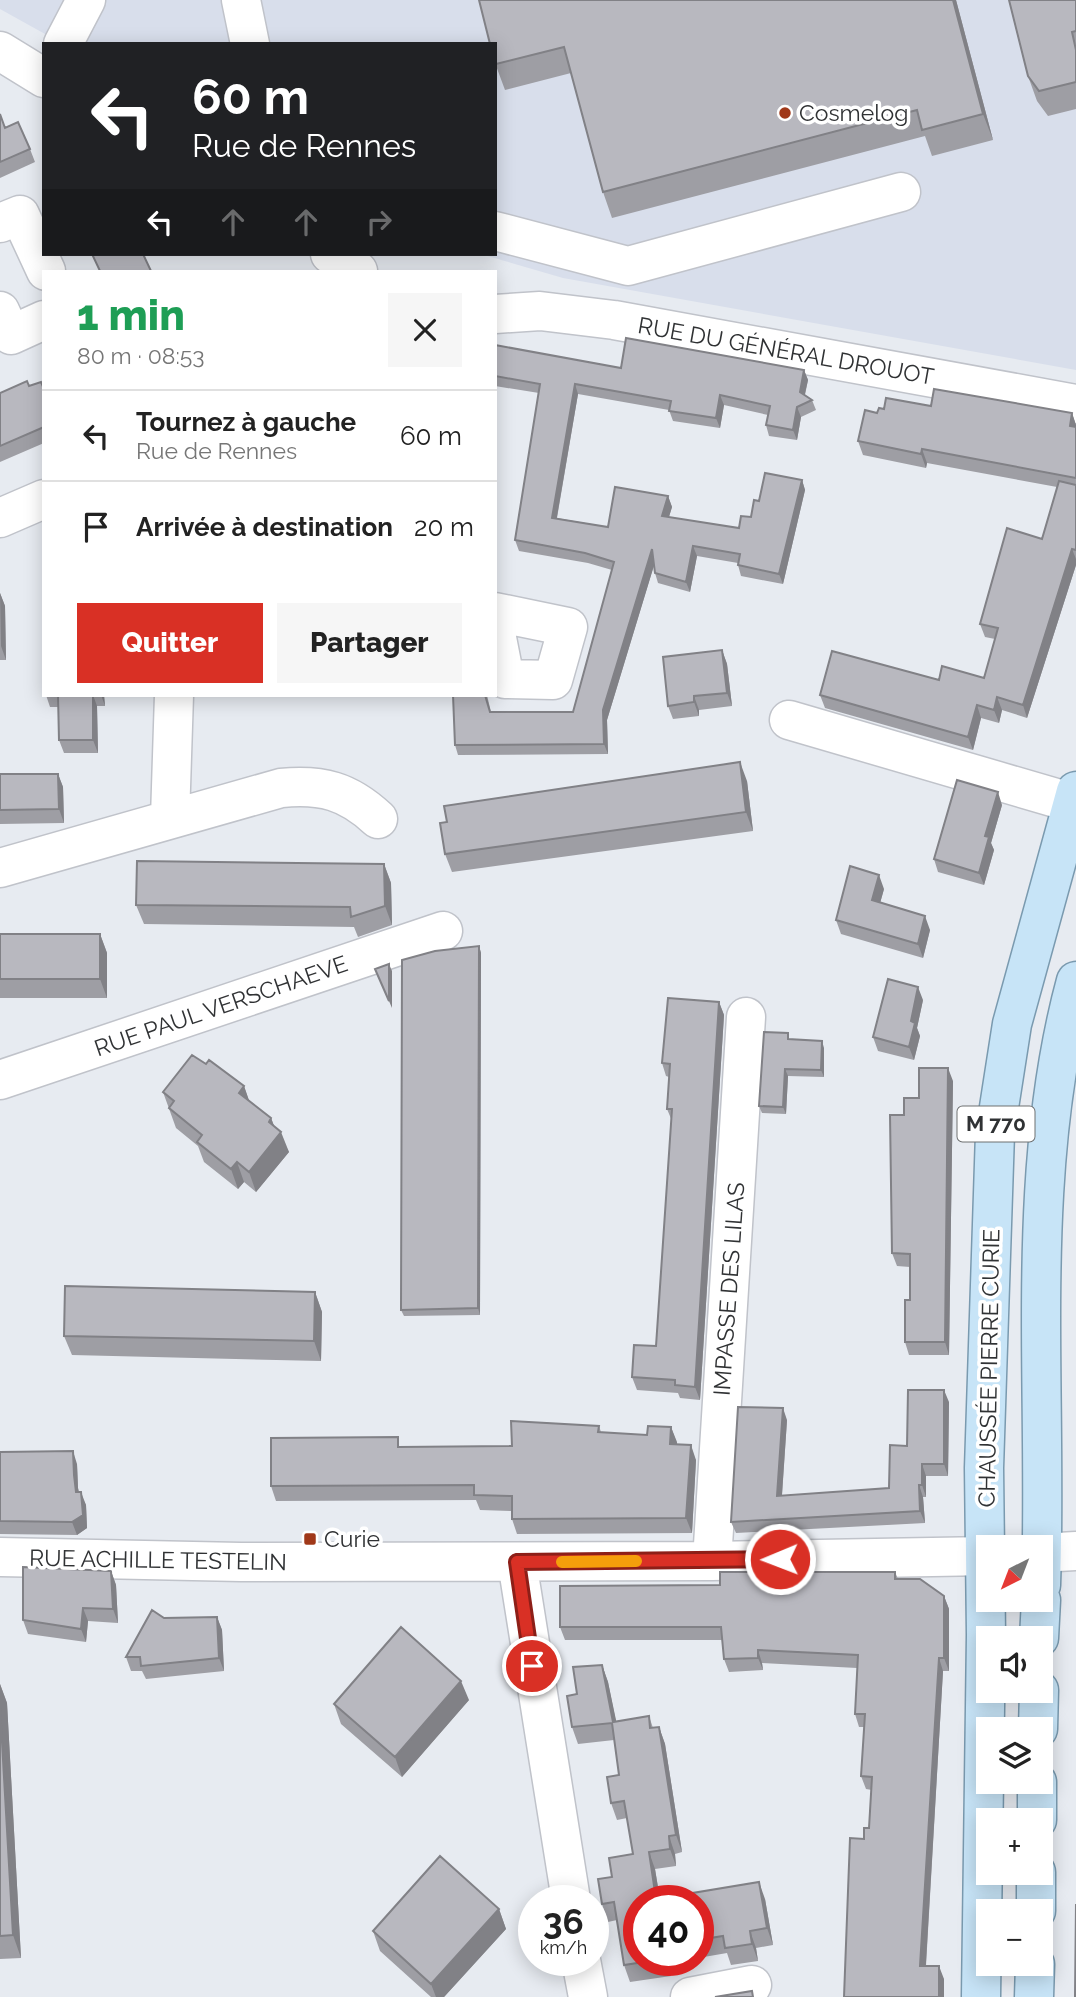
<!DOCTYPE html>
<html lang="fr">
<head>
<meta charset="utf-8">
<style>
  :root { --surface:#fff; --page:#f6f6f6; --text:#222; --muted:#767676; --line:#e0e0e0; --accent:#d93025 }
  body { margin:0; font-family:Raleway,sans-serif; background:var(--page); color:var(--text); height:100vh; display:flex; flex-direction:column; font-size:26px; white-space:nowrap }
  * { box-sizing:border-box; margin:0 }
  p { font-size:23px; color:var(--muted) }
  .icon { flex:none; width:38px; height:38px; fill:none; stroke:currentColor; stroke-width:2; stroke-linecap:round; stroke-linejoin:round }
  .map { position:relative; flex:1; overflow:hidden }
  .side { position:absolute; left:42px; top:270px; width:455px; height:427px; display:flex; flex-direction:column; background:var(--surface); border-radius:0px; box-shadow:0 4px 18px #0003 }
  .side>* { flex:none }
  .guide { position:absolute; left:42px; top:42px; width:455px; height:214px; border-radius:0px; box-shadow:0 4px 18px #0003; background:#202124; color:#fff; overflow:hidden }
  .needle { width:46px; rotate:222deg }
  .tools { position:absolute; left:976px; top:1535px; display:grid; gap:14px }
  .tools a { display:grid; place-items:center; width:77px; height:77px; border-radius:0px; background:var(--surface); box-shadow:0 4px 18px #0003; font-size:35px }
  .speed { position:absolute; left:518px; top:1885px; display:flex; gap:14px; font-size:35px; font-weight:700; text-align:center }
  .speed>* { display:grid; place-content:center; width:91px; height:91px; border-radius:50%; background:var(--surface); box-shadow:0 4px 18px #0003; line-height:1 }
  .speed small { font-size:18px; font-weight:400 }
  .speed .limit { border:10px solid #d22; background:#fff; color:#111 }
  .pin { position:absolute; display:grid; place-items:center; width:60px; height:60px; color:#fff; margin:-30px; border:4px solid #fff; border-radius:50%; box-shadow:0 2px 7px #0007 }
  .me { position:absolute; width:77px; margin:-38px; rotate:269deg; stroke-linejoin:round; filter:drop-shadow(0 0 5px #0008) }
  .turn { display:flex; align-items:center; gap:24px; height:147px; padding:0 35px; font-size:32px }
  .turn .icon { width:91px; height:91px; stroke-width:2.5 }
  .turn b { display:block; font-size:49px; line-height:60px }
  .lanes { display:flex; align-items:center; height:66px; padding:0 35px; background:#0003; justify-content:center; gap:35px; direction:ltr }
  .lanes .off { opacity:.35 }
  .round { display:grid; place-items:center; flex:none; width:74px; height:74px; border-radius:0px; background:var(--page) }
  .head { display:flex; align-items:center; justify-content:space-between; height:119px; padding:0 35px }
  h1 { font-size:42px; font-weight:800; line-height:52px; color:#1e9e55 }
  .cta { display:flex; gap:14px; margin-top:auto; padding:14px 35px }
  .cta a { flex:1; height:80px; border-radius:0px; background:var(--accent); color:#fff; font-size:28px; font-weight:800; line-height:80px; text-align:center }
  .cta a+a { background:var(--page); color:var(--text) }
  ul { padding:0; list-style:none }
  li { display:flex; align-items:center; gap:21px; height:91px; padding:0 35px; border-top:2px solid var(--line) }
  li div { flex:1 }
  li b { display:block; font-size:26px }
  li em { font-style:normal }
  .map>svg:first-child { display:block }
  .built { fill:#d8deeb }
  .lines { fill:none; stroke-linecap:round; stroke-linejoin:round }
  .minor-casing { stroke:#c0c3ca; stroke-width:41 }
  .major-casing { stroke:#7a9aaf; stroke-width:41 }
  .minor { stroke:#fff; stroke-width:38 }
  .major { stroke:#c7e4f7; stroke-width:38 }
  .wall { fill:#9e9ea4 }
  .shaded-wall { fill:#818186 }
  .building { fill:#b8b8bf; stroke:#818186; stroke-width:2 }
  .route-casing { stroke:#8d1f18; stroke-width:18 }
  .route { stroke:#d93025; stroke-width:12 }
  .slow { stroke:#f59e0b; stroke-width:12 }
  .poi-dot { fill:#a03819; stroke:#fff; stroke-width:2.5 }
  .labels { text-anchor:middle; stroke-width:7; stroke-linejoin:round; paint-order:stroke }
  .shield { fill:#fff; stroke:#6e7071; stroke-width:2 }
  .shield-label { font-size:21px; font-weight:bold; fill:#303234 }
  .poi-label { font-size:23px; fill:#303234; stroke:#fff; text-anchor:start }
  .street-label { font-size:23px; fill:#303234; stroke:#fff }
</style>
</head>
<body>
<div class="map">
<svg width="1076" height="1997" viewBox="0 0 1076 1997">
  <rect width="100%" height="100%" fill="#e7ebf1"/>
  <!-- built -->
  <path class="built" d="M0 0H1076V370L563 278 481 254H495V44H63L0 9Z"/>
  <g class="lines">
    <!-- minor casing -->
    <g class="minor-casing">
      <path id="minor" d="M241 0 250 44
        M63 44 86 0
        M0 51 44 78
        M0 223 20 215 46 271
        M495 231 628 266 901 192
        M330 254 358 271
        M0 311 11 335 44 320
        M495 314 540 311 614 320 1076 404
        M0 518 44 499
        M495 612 568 627 553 680 505 679 495 628
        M789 720 1073 803
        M170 818 174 695
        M0 868 281 788C322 784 348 791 378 819
        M0 1080 443 931
        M1041 1553 1076 1551
        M0 1557 241 1562 712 1561 989 1556
        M712 1561 746 1017
        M517 1562 571 1900
        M581 1960 588 1997
        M690 1997 752 1985"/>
    </g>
    <!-- major casing -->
    <g class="major-casing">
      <path id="major" d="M1041 1585C1048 1385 1023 1176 1076 981
        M1039 1638 1041 1600
        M1038 1729 1039 1690
        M1037 1820V1782
        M1036 1911V1872
        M981 1997 986 1635 984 1468 995 1133 1012 1024 1076 791
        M1034 1997 1035 1964"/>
    </g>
    <!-- minor -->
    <use href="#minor" class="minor"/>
    <!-- major -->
    <use href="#major" class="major"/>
  </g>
  <!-- wall -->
  <path class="wall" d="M479 0H956L993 140 932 156 925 136 612 218 603 192 571 73 505 90 495 63Z
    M1076 0V109L1048 116 1037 101 1028 76Z
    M0 114 5 128 30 149 35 162 0 178Z
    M495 345 621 368 804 370 808 380 805 395 812 400 816 410 801 417 797 440 769 436 766 425 768 415 724 405 720 428 673 421 669 410 578 394 557 518 608 527 668 496 672 507 669 517 739 528 751 517 759 501 802 480 805 490 783 584 741 576 738 565V563L697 556 690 592 658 583 655 573 654 565 607 720 608 754 458 755 455 745 453 695H487L491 712H573L612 570 588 563 519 551 515 540 539 393 495 386Z
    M29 386 44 389V443L0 462V393Z
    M931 406 1072 413 1076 425V565L1027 718 1002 710 999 723 981 718 973 750 825 708 820 695 939 680 984 678 995 639 985 637 980 624 1042 539 1057 487 927 463 926 468 863 455 858 441 877 413 884 409Z
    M0 593 5 606 6 660H0Z
    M722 650 727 664 732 706 699 710V716L673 719 668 706Z
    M46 695H104L105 706H97L98 753H64L59 740V707H50Z
    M0 774H58L63 787 64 823 0 824Z
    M747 781 753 831 452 872 445 854 447 822Z
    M1002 805 991 843 994 850 984 885 938 872 934 859Z
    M384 864 391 883 392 925 358 937 354 927 144 924 136 905Z
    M884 889 880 903 930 930 923 958 841 934 836 920Z
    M0 934H100L107 953V998H0Z
    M479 946 481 953 480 1315 404 1316 401 1310Z
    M923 1000 917 1028 920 1036 914 1060 878 1051 873 1037Z
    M719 1002 724 1015 700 1400 680 1398 678 1393 637 1390 632 1377 656 1346 672 1121 667 1109 669 1077 666 1076 662 1063Z
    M790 1039 824 1048V1077L788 1076 786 1114 762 1113 759 1106Z
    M206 1064 244 1086 249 1101 271 1118 274 1126 289 1152 256 1192 244 1182 238 1189 204 1162 198 1146 176 1128 163 1092Z
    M953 1081 949 1355H909L905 1342 910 1300V1267L897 1266 892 1253 904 1115 919 1098Z
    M315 1292 322 1312 321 1361 72 1355 64 1336Z
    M949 1402 948 1476H926V1497H923L925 1523 736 1533 731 1522 787 1420 782 1496 889 1488 907 1446Z
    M599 1426 601 1432 647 1435 671 1427 677 1444 696 1460 692 1533 517 1534 512 1519V1511L480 1510 476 1500 276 1501 271 1486 402 1447 512 1446Z
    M0 1452 77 1464 78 1488 79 1492 86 1505 87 1528 77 1535 0 1534Z
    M111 1571 116 1585 118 1623 88 1621 86 1642 28 1634 23 1620Z
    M895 1572 898 1579 944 1596 949 1609V1671H943L926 1966 944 1979V1997H844L864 1839 869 1828 872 1790 866 1789 861 1776 864 1727H859L855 1714 857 1668 762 1663 763 1670 729 1672 724 1659 722 1640H565L560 1627 720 1585Z
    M217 1617 222 1630 224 1671 146 1679 142 1671H131L126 1657 164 1618Z
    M602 1665 608 1682 616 1722 649 1716 653 1728 659 1727 665 1744 682 1852 675 1854 676 1866 655 1869 660 1899H765L773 1945 756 1948 758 1961 731 1965 727 1953 698 1958V1900L639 1960H683L669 1962 671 1976 630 1982 624 1965 617 1920 608 1922 602 1904 612 1877 633 1854 627 1818 617 1820 611 1803 619 1775 614 1740 578 1744 572 1727 577 1694Z
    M0 1684 7 1703 21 1958 0 1959Z
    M469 1700 402 1777 341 1724 334 1704Z
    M499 1909 506 1929 444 1997H431L380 1951 373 1931Z"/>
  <!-- shaded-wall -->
  <path class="shaded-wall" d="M953 0H956L993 140 983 114Z
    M804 370 808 380 803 402 800 392Z
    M575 384 578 394 555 528 552 518Z
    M720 395 724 405 720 428 716 418Z
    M797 407 801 417 797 440 793 430Z
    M1072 413 1076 425V430L1070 426Z
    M922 449 927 463 926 468 921 454Z
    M802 480 805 490 783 584 779 574Z
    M668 496 672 507 666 526 662 516Z
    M693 546 697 556 690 592 686 582Z
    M652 549 656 559 607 720 608 754 604 744 603 710Z
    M1072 549 1076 559V565L1027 718 1023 705Z
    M0 593 5 606 6 660 1 646Z
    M722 650 727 664 732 706 727 693Z
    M93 695 97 706 98 753 93 740Z
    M101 695H104L105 706Z
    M694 696 699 710V716L694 702Z
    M997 697 1002 710 999 723 994 710Z
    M977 705 981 718 973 750 968 737Z
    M740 762 747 781 753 831 746 812Z
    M58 774 63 787 64 823 59 809Z
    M998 792 1002 805 991 843 994 850 984 885 979 873 985 836Z
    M384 864 391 883 392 925 385 906Z
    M879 875 884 889 877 914 872 900Z
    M925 916 930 930 923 958 918 944Z
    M100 934 107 953V998L100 979Z
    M479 946 481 953 480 1315 478 1308Z
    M389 964 392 971V1008L389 1001Z
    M918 987 923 1000 917 1028 920 1036 914 1060 909 1047 911 1021Z
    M719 1002 724 1015 700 1400 695 1387Z
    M822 1041 824 1048V1077L821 1070Z
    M948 1068 953 1081 949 1355 945 1342Z
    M785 1069 788 1076 786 1114 783 1107Z
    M244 1086 251 1106 239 1093Z
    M271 1118 278 1136 281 1132 289 1152 256 1192 249 1172 269 1122Z
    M237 1162 244 1182 238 1189 231 1169Z
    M315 1292 322 1312 321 1361 314 1341Z
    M944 1390 949 1402 948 1476 944 1464Z
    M783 1408 787 1420 781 1508 777 1496Z
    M671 1427 677 1442 676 1459 670 1444Z
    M691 1445 696 1460 692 1533 686 1518Z
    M73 1451 77 1464 78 1488 81 1505 76 1492 74 1475Z
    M922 1464 926 1476V1497L922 1485Z
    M919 1485 923 1497 925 1523 920 1511Z
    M81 1492 86 1505 87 1528 77 1535 72 1522Z
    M111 1571 116 1585 118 1623 113 1609Z
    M944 1596 949 1609V1671L944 1658Z
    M83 1608 88 1621 86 1642 81 1629Z
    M217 1617 222 1630 224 1671 219 1658Z
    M758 1650 762 1663 763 1670 758 1658Z
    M939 1658 943 1671 925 1979 920 1966Z
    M602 1665 608 1682 620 1739 613 1722Z
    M461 1681 469 1700 402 1777 395 1757Z
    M0 1684 7 1703 21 1958 13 1935 0 1707Z
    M659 1727 665 1744 682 1852 676 1835Z
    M669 1836 675 1854 676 1866 670 1849Z
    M649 1852 655 1869 660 1900H657Z
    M759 1882 765 1899 773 1945 767 1928Z
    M499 1909 506 1929 444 1997H436L431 1984Z
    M750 1931 756 1948 758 1961 752 1944Z
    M665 1960H668L669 1962 671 1976Z
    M939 1966 944 1979V1997H939Z"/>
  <!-- building -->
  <path class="building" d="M479 0H953L983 114 922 130 917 110 603 192 564 47 496 64 495 44H490Z
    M1009 0H1076V31L1072 32 1076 50V82L1039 91 1028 76Z
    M0 114 5 128 18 122 30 149 0 162Z
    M92 254H143L151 271H100Z
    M626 338 804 370 800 392 812 400 797 407 793 430 766 425 770 406 720 395 716 418 669 411 671 401 575 384 552 518 608 527 615 487 668 496 662 516 739 528 741 516 751 517 754 500 759 501 765 473 802 480 779 574 738 565 740 554 693 546 686 582 655 573 652 549 603 710 604 744 455 745 453 695H485L490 712H573L614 562 585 553 515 540 540 384 495 376V345L621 368Z
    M27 381 29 386 41 382 44 389V427L0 446V393Z
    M934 389 1072 413 1070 426 1076 427V478L922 449 921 454 858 441 865 410 877 413 879 408 884 409 886 398 931 406Z
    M1059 481 1076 485V550L1072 549 1023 705 997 697 994 710 977 705 968 737 820 695 832 651 939 680 942 666 984 678 998 628 980 624 1007 528 1042 539Z
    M722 650 727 693 694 696V702L668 706 663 657Z
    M58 695H93V740H59Z
    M740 762 746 812 445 854 440 823 447 822 444 806Z
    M0 774H58L59 809 0 810Z
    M957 780 998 792 985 836 989 837 979 873 934 859Z
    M137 861 384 864 385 906 351 917 350 907 136 905Z
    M850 866 879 875 872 900 925 916 918 944 836 920Z
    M0 934H100V979H0Z
    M479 946 478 1308 401 1310 402 960 435 951Z
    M389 964V1001L375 969Z
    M888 979 918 987 911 1021 915 1023 909 1047 873 1037Z
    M668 998 719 1002 695 1387 675 1385V1380L632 1377 634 1345 656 1346 672 1109H667L670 1064 662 1063Z
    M764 1032 788 1033V1039L822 1041 821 1070 785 1069 783 1107 759 1106Z
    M192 1055 206 1064 209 1060 244 1086 239 1093 271 1118 269 1122 281 1132 249 1172 237 1162 231 1169 197 1142 202 1135 169 1108 174 1101 163 1092Z
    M919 1068H948L945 1342H905V1300H910V1254L892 1253 890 1115H904V1098H919Z
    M65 1286 315 1292 314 1341 64 1336Z
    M908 1390H944V1464H922V1485H919L920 1511 731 1522 738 1407 783 1408 777 1496 889 1488 890 1445 907 1446Z
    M511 1421 599 1426 598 1432 647 1435 648 1426 671 1427 670 1444 691 1445 686 1518 512 1519V1496L474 1495V1485L271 1486V1438L398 1437V1447L512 1446Z
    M73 1451 74 1475 76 1492H81L83 1515 72 1522 0 1521V1452Z
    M23 1567 111 1571 113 1609 83 1608 81 1629 23 1620Z
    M720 1572H895V1579H920L944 1596V1658H939L920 1966H939V1997H844L850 1838 864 1839V1828H869L872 1777 861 1776 865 1714H855L858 1655 758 1650V1658L724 1659 721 1627H560V1586L720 1585Z
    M152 1610 164 1618 217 1617 219 1658 141 1666 140 1657H126Z
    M401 1627 461 1681 395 1757 334 1704Z
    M602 1665 613 1722 649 1716 650 1728 659 1727 676 1835 669 1836 670 1849 649 1852 656 1899 759 1882 767 1928 750 1931 752 1944 725 1948 723 1936 698 1940V1900H639V1960H657L624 1965 614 1902 602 1904 598 1879 612 1877 609 1858 633 1854 624 1801 611 1803 607 1777 619 1775 612 1723 572 1727 567 1696 577 1694 573 1667Z
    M0 1707 13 1935 0 1936Z
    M440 1856 499 1909 431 1984 373 1931Z
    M1076 1904V1996H1075Z
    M752 1991 753 1997H715Z"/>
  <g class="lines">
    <!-- route casing -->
    <g class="route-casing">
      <path id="route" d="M532 1666 517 1562 780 1559"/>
    </g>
    <!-- route -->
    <use href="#route" class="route"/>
    <!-- slow -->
    <path class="slow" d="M562 1562 636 1561"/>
  </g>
  <!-- markers -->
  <g class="poi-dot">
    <circle cx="785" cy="113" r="7"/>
    <rect x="303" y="1532" width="14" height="14" rx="3.5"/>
  </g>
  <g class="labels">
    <!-- shield labels -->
    <rect class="shield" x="957.5" y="1106.5" width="77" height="35" rx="5"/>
    <g class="shield-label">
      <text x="996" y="1131">M 770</text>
    </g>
    <!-- poi labels -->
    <g class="poi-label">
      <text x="799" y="121">Cosmelog</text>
      <text x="324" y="1547">Curie</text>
    </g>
    <!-- street labels -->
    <g class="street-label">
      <text transform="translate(786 351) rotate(10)" y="8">RUE DU GÉNÉRAL DROUOT</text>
      <text transform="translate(221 1006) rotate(-19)" y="8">RUE PAUL VERSCHAEVE</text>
      <text transform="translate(729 1289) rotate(-86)" y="8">IMPASSE DES LILAS</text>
      <text transform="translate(989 1368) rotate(-89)" y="8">CHAUSSÉE PIERRE CURIE</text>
      <text transform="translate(158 1560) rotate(1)" y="8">RUE ACHILLE TESTELIN</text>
    </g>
  </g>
</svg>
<div class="tools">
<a><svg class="needle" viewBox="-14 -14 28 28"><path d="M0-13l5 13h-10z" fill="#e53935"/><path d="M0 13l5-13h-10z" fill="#767676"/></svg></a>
<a><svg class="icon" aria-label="sound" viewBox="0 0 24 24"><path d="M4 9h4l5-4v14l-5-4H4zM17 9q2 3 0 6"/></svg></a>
<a><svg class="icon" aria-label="layers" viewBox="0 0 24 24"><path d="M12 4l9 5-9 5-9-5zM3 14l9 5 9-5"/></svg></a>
<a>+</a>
<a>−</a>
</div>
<div class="speed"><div>36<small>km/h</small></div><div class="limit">40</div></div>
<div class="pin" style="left:532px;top:1666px;background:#d93025"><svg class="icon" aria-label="arrive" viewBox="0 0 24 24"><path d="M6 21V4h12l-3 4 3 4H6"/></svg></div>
<svg class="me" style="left:780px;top:1559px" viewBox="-20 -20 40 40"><circle r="17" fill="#d93025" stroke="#fff" stroke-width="3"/><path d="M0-11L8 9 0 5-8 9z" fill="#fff"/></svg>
<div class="guide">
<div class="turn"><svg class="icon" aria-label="left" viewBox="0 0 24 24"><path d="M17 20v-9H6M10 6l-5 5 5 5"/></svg><div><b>60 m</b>Rue de Rennes</div></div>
<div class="lanes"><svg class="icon" aria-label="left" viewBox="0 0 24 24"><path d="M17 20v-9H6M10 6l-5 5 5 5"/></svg><svg class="icon off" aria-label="ahead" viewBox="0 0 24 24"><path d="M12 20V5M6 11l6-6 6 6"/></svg><svg class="icon off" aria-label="ahead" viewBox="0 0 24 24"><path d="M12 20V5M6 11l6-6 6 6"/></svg><svg class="icon off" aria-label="right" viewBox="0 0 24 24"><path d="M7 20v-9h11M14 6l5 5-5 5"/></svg></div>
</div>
<section class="side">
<div class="head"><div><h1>1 min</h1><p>80 m · 08:53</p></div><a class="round"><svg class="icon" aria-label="close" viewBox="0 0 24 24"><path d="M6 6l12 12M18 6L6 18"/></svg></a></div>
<ul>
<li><svg class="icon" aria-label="left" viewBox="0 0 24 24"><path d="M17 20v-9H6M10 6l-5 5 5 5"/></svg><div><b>Tournez à gauche</b><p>Rue de Rennes</p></div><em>60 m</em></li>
<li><svg class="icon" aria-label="arrive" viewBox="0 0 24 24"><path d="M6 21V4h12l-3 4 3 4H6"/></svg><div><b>Arrivée à destination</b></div><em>20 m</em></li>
</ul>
<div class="cta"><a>Quitter</a><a>Partager</a></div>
</section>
</div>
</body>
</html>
